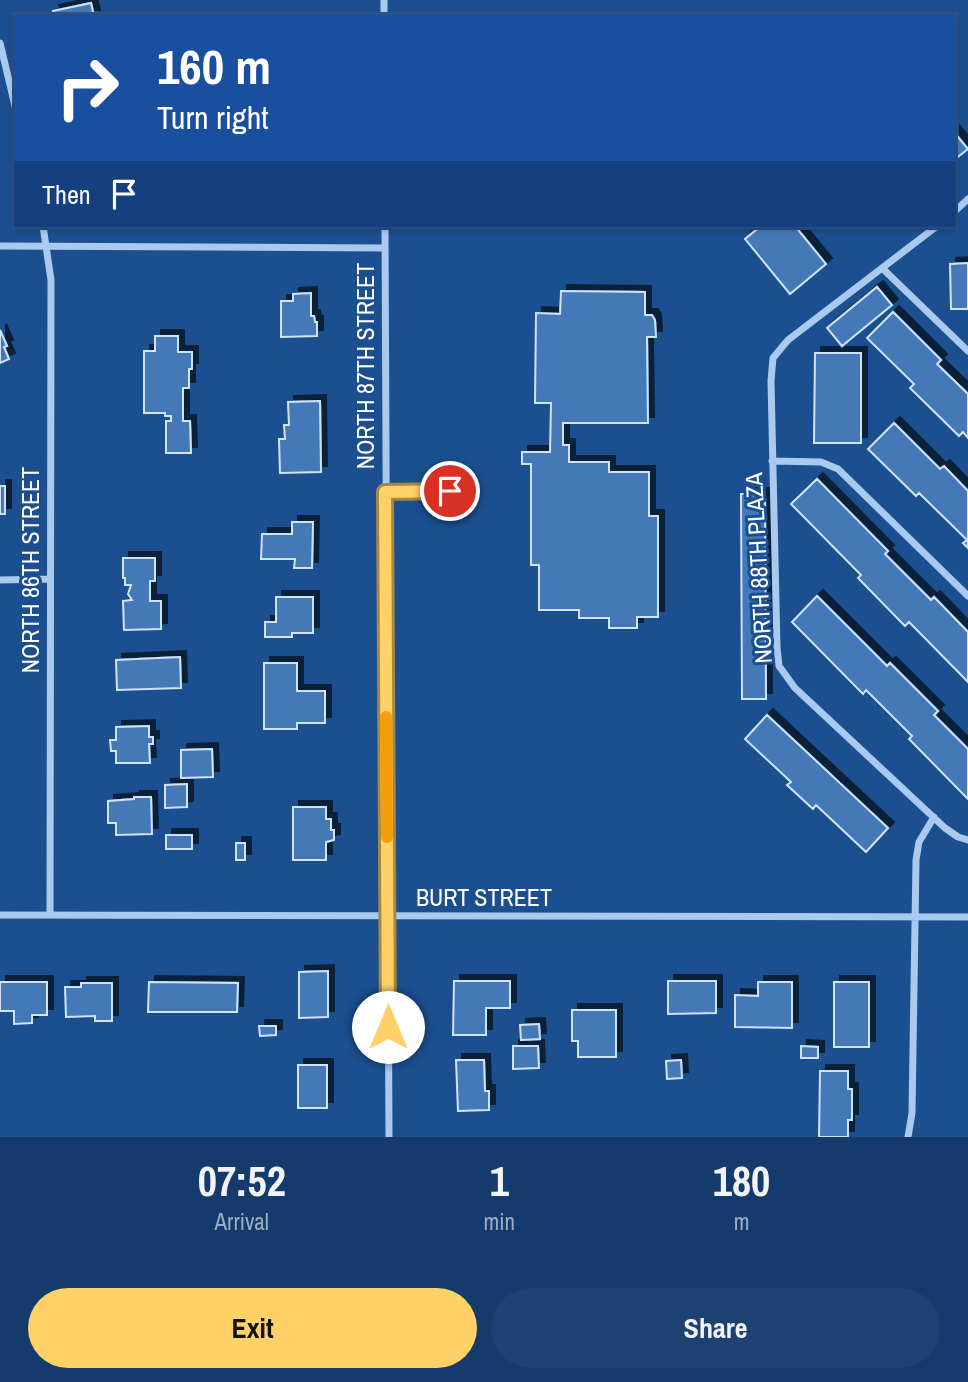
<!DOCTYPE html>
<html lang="en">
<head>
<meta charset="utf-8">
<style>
  :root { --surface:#143b6b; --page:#1d4271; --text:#f1f3f6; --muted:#9dadc1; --line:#33557e; --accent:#ffd166 }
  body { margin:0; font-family:"Archivo Narrow",sans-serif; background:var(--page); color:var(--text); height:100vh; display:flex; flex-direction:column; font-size:26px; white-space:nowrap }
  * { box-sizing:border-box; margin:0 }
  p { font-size:23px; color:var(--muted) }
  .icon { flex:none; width:38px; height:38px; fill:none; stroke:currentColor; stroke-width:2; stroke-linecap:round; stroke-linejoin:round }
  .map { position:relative; height:1137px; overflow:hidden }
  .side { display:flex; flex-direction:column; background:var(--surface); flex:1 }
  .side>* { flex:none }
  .banner { position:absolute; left:14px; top:14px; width:942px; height:214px; border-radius:0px; box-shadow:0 2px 5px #0004,0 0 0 2px var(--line); background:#1a4fa0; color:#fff; overflow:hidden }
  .pin { position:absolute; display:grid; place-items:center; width:60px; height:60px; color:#fff; margin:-30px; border:4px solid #fff; border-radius:50%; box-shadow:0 2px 7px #0007 }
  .me { position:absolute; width:77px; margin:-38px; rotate:0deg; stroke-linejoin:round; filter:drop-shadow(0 0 5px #0008) }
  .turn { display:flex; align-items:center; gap:24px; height:147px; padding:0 28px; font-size:32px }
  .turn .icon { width:91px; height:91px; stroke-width:2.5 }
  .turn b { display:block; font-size:49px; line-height:60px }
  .then { display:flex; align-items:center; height:66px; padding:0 28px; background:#0003; gap:14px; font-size:26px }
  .eta { display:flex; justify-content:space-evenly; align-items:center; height:119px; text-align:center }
  .eta b { font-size:42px; font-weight:800; line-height:49px }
  .primary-button { display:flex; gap:14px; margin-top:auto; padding:14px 28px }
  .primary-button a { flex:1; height:80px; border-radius:42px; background:var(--accent); color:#111; font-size:28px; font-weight:800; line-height:80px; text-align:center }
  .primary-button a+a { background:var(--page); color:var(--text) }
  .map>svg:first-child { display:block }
  .building { fill:#4478b7; stroke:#cfe3fa; stroke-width:2; filter:url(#shadow) }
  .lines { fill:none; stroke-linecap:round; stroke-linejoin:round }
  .lane { stroke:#a9c9ee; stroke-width:5 }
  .street { stroke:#a9c9ee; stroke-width:7 }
  .route-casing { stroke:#a68842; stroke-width:18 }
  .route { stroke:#ffd166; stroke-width:12 }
  .slow { stroke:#f59e0b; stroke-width:12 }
  .labels { text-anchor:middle; stroke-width:6; stroke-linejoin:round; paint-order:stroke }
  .street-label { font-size:24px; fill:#fff; stroke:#1b4f8f }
</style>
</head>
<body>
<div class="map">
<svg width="968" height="1137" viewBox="0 0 968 1137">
  <defs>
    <filter id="shadow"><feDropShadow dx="6" dy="-6" stdDeviation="0" flood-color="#0009"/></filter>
  </defs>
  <rect width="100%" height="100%" fill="#1b4f8f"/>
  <!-- building -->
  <path class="building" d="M91 3 94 16H55L53 11Z
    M954 132 968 149 954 160Z
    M761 226H795L826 264 790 294 745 239Z
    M968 263V309H951L950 264Z
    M877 287 892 305 842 346 827 328Z
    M561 291 645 292V315H652L655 320 656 337H647L648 423H563V445H569V462H609V472H649V516H658V617H637V628H609V618H579V610H539V565H531V464H522V452H550L551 403H535L536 313 560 314Z
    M311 293V316H314L315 322H317V336L281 337V301H293V294Z
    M893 312 941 360 937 364 968 394V438L963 432 959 436 910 388 914 384 867 338Z
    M0 330 7 346 4 347 9 359 0 363Z
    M155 336H178V352H192V369H189V388H183V421H190L191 453H166V421H171V416H165V413H144V351H155Z
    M815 353H861V443H814Z
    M320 401 321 472 280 473 279 439H285L284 425H289L288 402Z
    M894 423 940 469 944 466 968 491V548L963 543 967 540 919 493 916 496 868 449Z
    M817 479 888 551 885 554 931 600 934 597 968 632V682L909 622 905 626 858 578 861 575 791 504Z
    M0 486H5V514H0Z
    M741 494H765L766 699H742Z
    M292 522H313L312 568H294L295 559H261L262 534H292Z
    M123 558H155V581H150V601H161V629L124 630 123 601 132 600 128 594 131 585H125V578H123Z
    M817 596 887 666 890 663 938 711 934 715 968 749V799L909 739 912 736 866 690 863 694 792 622Z
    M276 597H313V633H292V637H265V622H276Z
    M180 657 181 688 117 690 116 660Z
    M264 663H297V691H325V723H297V729H264Z
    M767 715 888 828 866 852 816 805 813 809 787 785 791 782 745 739Z
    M149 726V737H153V744H149L150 763H116V751H111L110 740H116V727Z
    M212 749 213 777 181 778V750Z
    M187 784V807L165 808V785Z
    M134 797H151L152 834 116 835V823H108V801L134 799Z
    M293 807H326V819H331V830H334V840L326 842V860H293Z
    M166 835H192V849H166Z
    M236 843H245V860H236Z
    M328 971V1017L299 1018V972Z
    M454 981H510V1008H486V1035H453Z
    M668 981H716V1013L668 1014Z
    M0 982H47V1015H32V1023L14 1024V1011H0Z
    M149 982 238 983 237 1012H148Z
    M758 982H792V1028L735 1027V995L758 996Z
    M834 982H869V1047H834Z
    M81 983H112V1021H95V1016L66 1017 65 987H81Z
    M572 1010H616V1057H578V1041H572Z
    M539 1024 540 1039 521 1040 520 1025Z
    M259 1026H276V1035L260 1036Z
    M513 1046H538L539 1068 513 1069Z
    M801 1046 818 1047V1058H801Z
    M456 1060H484L485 1091H489V1110L458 1111Z
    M681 1060 682 1078 667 1079 666 1061Z
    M298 1065H327V1108H298Z
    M820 1071H848V1089H852V1120H848V1137H819Z"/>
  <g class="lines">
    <!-- lane -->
    <path class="lane" d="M385 492 471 491"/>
    <!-- street -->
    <path class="street" d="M384 0V16
      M0 43 16 110
      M954 212 968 199
      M43 226 51 280 50 915
      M385 226 389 1137
      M937 226 788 340 773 358 771 381 777 647 779 666 795 688 945 828 958 837 968 840
      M0 246 385 248
      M882 268 968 351
      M772 461 821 462 838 469 968 596
      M0 580 50 579
      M0 915 968 917
      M908 1137 912 1113 916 860 919 842 934 817"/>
  </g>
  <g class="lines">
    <!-- route casing -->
    <g class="route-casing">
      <path id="route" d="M388 1027 385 492 450 491"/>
    </g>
    <!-- route -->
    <use href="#route" class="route"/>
    <!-- slow -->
    <path class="slow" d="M386 717 387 837"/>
  </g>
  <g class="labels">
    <!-- street labels -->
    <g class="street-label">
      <text transform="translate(366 366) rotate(-90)" y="8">NORTH 87TH STREET</text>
      <text transform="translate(759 568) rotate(-93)" y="8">NORTH 88TH PLAZA</text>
      <text transform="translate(31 570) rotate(-90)" y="8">NORTH 86TH STREET</text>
      <text x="484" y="906">BURT STREET</text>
    </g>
  </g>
</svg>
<div class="pin" style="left:450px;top:491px;background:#d93025"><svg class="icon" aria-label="arrive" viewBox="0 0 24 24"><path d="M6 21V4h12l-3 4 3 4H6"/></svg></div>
<svg class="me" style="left:388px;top:1027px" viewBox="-20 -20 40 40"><circle r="19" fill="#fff"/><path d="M0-13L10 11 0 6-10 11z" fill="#ffd166"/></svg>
<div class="banner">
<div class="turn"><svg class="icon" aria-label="right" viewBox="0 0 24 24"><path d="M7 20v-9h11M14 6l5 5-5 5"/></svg><div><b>160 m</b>Turn right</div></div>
<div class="then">Then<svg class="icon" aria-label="arrive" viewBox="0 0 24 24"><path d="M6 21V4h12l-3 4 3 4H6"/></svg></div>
</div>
</div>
<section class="side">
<div class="eta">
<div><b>07:52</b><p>Arrival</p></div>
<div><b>1</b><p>min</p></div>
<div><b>180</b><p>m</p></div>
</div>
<div class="primary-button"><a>Exit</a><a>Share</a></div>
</section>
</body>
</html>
